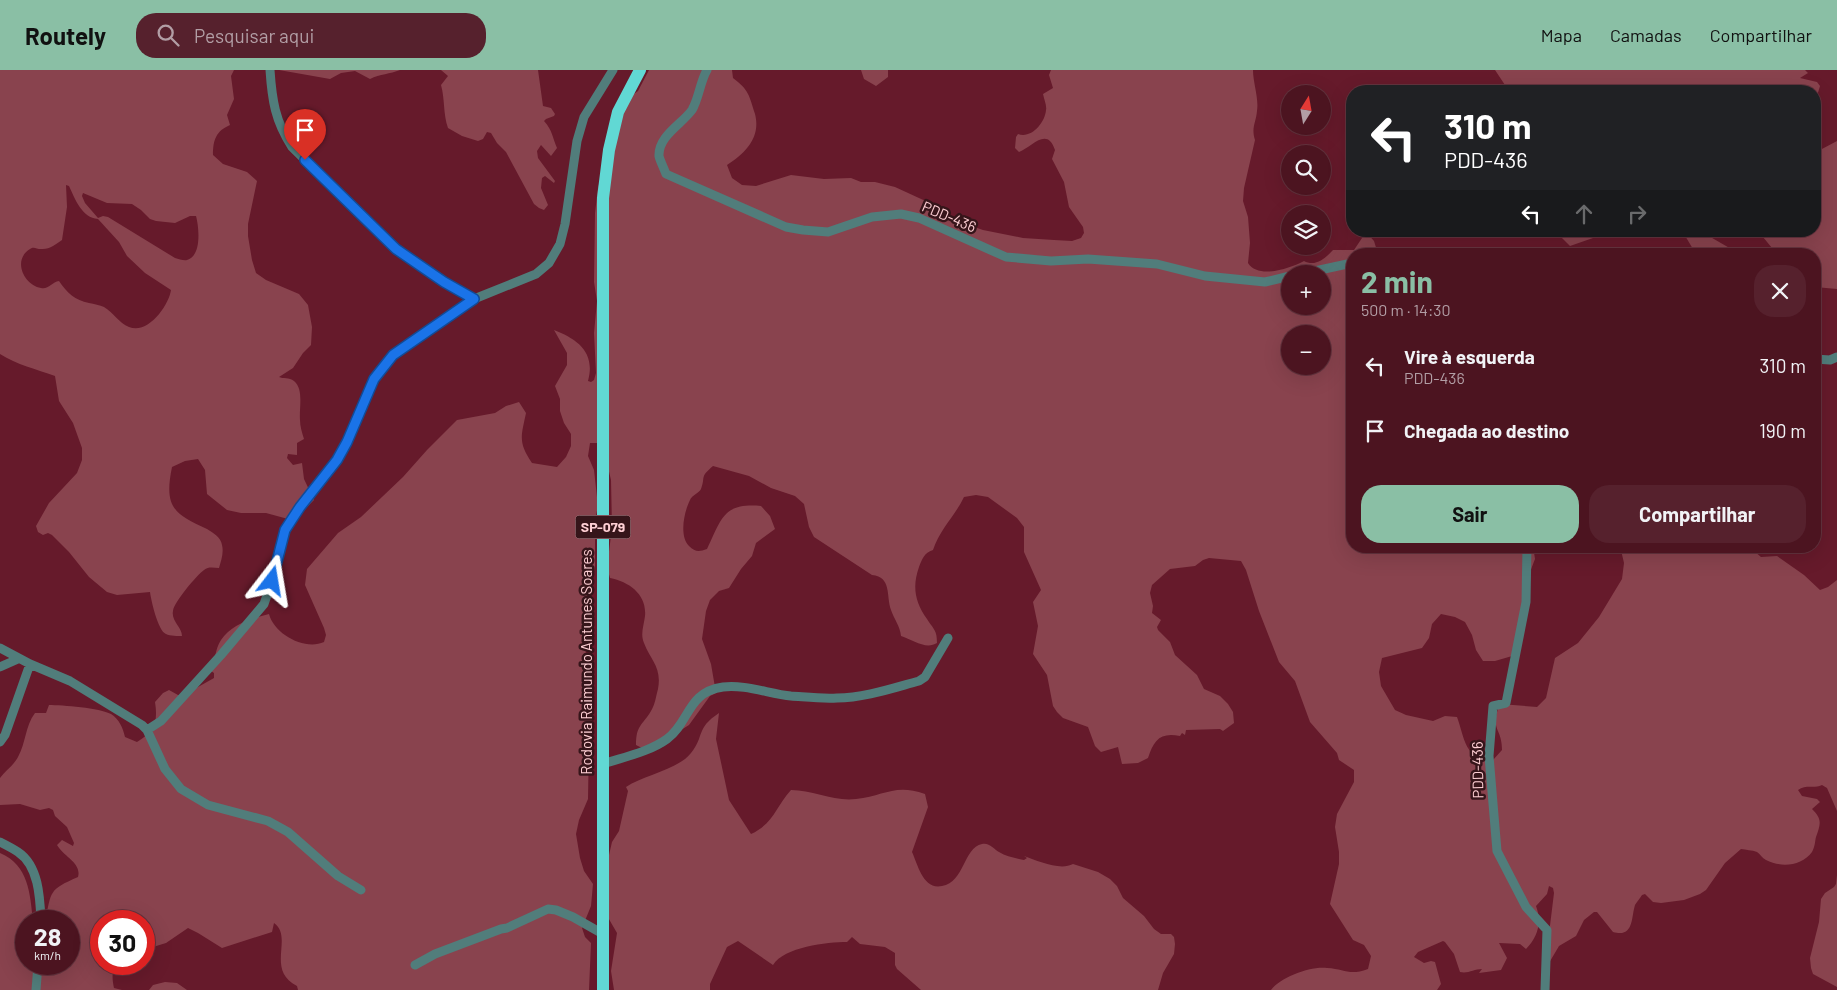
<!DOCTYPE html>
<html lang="pt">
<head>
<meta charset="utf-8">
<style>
  :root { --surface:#4c1420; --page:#56212d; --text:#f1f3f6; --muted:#b29ea5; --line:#63333e; --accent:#8abfa5 }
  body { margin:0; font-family:Barlow,sans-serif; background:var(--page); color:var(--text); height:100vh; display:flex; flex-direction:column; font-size:19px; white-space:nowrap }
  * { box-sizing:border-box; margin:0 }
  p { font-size:16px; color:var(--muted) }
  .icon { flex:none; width:28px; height:28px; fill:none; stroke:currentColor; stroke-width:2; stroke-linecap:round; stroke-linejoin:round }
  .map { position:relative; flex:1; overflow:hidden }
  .side { position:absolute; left:1346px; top:178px; width:475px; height:305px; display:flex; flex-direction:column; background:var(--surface); border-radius:20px; box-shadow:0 5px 20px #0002,0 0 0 1px var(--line) }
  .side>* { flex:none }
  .top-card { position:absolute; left:1346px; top:15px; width:475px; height:152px; border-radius:20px; box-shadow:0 5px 20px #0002,0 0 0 1px var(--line); background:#202124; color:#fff; overflow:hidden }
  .needle { width:32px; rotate:11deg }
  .buttons { position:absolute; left:1281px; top:15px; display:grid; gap:10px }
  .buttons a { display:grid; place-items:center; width:50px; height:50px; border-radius:50%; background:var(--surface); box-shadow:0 5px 20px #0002,0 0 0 1px var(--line); font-size:25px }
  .speed { position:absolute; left:15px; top:840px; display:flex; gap:10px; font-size:25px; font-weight:700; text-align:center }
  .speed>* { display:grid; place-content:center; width:65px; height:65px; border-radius:50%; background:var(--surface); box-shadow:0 5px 20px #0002,0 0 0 1px var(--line); line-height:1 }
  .speed small { font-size:12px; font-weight:400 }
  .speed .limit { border:8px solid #d22; background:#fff; color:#111 }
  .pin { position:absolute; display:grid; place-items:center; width:42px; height:42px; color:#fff; margin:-51px -21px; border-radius:50% 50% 50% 0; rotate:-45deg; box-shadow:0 0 5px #0007 }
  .pin .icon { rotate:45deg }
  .me { position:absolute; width:55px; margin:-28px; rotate:14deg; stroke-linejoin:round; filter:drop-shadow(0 0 4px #0008) }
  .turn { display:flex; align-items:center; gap:18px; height:105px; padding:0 15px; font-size:22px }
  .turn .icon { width:65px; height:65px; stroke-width:2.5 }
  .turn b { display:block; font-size:35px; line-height:42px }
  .lanes { display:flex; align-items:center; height:48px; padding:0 15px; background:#0003; justify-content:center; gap:25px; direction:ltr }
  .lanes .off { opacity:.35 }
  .round { display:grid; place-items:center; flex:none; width:52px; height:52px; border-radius:20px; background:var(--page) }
  .summary { display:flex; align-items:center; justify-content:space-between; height:85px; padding:0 15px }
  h1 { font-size:30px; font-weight:700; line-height:38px; color:var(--accent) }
  .primary-button { display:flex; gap:10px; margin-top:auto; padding:10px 15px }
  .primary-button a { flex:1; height:58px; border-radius:20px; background:var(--accent); color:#111; font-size:20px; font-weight:700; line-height:58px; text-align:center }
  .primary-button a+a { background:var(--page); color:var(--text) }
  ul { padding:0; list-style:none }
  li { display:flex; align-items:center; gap:15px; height:65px; padding:0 15px }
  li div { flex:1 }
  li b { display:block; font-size:19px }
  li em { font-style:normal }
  header { display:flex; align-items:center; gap:30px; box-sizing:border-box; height:70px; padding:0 25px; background:var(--accent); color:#111 }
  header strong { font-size:24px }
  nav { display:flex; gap:28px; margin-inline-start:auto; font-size:18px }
  .search { width:350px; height:45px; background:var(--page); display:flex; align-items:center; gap:12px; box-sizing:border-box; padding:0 18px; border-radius:20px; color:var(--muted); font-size:19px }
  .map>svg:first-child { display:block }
  .green { fill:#89434e; fill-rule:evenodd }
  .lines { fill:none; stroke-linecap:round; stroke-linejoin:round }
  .minor { stroke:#517d7b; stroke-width:9 }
  .highway { stroke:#61d8d4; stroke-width:12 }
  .route-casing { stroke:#114b97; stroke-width:12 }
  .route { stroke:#1a73e8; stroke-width:9 }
  .labels { text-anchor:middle; stroke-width:5; stroke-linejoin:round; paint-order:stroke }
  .shield { fill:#36151a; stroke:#c2979c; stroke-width:1 }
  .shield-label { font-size:14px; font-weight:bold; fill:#fecfd4 }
  .street-label { font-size:15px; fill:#fecfd4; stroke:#36151a }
</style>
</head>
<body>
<header>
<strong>Routely</strong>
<div class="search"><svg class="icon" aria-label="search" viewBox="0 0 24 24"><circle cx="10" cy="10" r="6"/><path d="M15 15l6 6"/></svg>Pesquisar aqui</div>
<nav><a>Mapa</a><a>Camadas</a><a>Compartilhar</a></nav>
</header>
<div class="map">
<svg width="1837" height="920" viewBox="0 0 1837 920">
  <rect width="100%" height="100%" fill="#661a2b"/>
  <!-- green -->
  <path class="green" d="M0 0H234L231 6 234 29 227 45 230 55C216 61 213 70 213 85L223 94 247 102 257 111 248 154V166L252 190 256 203 266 210 299 224 308 235 312 257 311 275 303 283 293 298 279 307C283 309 289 307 294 311 304 319 299 338 300 350 300 356 302 363 304 369L297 373V385L288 384 287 388 293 395 302 393 304 409 314 430 302 442 288 449 266 443H241L227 440 207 424 205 400 198 389 185 391 172 397C164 436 173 444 207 459 213 463 221 467 222 475 224 483 221 491 219 498 214 498 209 496 204 500 197 505 174 532 173 541 171 551 182 557 182 566 178 566 170 566 166 564 158 561 151 530 150 522L117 525 107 522 89 507 69 482 52 465 48 463 43 465 38 462 36 456 49 433 77 403 82 390V378L73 353 59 331 55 306C36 299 17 295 0 284ZM66 115 69 116C75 129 82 148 98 149L119 172 127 186 145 203 171 220C169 235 148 265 129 257 119 253 113 242 104 237 100 235 94 234 89 233 75 230 67 223 59 211 52 212 48 220 41 218 24 215 12 190 30 179 34 176 36 179 41 179 49 180 56 174 62 170L67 137ZM83 123 107 133 132 134 141 140 150 149 156 151 175 153 190 146H196C199 157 202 186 187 190 184 191 179 189 175 188L108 147 103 146 98 148 85 133 82 126Z
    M279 0H400C390 4 380 4 370 9L355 1 341 3 330 9Z
    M441 0H538L543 36 551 38 555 44 554 46 546 49 544 51C553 61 552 67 557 78L551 86 541 75 537 81 538 88 555 111 554 113 545 106 542 108 541 118 548 135 544 140 539 138 534 134 506 82 497 73 491 63 487 62 483 69 478 71 462 66 448 58C443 44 445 29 441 15L448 6Z
    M649 0H732L733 8C749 20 749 25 755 44 761 67 746 83 727 95L732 108 742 115 756 116 791 105 824 109 851 108 861 112H875L895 117 932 134 957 151 983 160 1023 168 1054 170 1072 171 1081 168 1084 163 1083 157 1069 137 1064 112 1052 89 1055 80C1047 56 1032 77 1019 82L1015 78 1016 67 1018 64C1031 69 1045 53 1046 40 1047 36 1044 29 1043 24L1053 18 1049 5 1051 0H1253C1253 13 1259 28 1257 41 1256 53 1251 57 1255 70L1244 118 1243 131 1248 147 1250 173 1248 193C1258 209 1289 199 1304 191 1315 197 1325 189 1333 180H1354L1366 162 1374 171 1378 184H1352V476H1533L1535 489 1530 502 1519 584 1495 591H1483L1476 580 1472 565 1465 552 1455 547 1441 544 1432 554 1429 568 1422 578 1382 588 1379 602 1381 616 1395 640 1406 645 1433 651 1445 646 1457 647C1465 669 1464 689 1493 690L1502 680C1502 657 1489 660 1500 634L1537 637 1546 628 1555 588 1578 573 1599 547 1622 509 1624 493 1620 476H1748L1761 487 1777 486 1804 505 1820 520 1828 517 1837 510V741L1827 718 1822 715C1814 719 1806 714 1798 720L1802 726 1817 729 1820 732 1812 739C1822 749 1821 753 1816 767 1815 771 1815 777 1812 782 1802 796 1781 798 1766 790 1762 788 1760 784 1757 782 1752 780 1746 780 1741 779L1725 793 1706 820 1700 824 1684 830 1661 833 1653 832 1645 824 1642 825C1640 828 1637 832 1635 835 1631 848 1634 868 1613 862L1597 842H1594L1584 850 1576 866 1559 876 1549 893 1546 888 1554 823 1553 818 1549 816 1547 824 1536 836C1542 852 1538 867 1526 879L1520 874 1499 873 1507 888 1501 900 1479 903 1482 899C1474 899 1468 904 1460 902L1454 884 1445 872 1443 871 1418 882 1414 887 1424 893 1431 891 1435 892 1441 914 1437 920H1271C1281 907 1310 896 1327 898 1345 899 1349 906 1368 899L1371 886 1364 875 1353 870 1330 834 1339 794V782L1335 757 1337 744 1354 712V700L1339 690 1337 683 1310 652 1295 611 1279 592 1259 541 1246 500 1241 491 1209 488 1203 490 1195 496 1170 499 1152 515 1150 523 1153 536 1152 543 1161 550 1157 557 1158 560 1170 572 1175 585 1197 605 1204 619 1220 626 1228 634 1233 642 1234 653 1223 661 1220 659 1186 660 1185 665 1182 663 1180 666C1160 662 1154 670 1148 688L1138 693 1122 694 1118 677 1101 682 1095 676 1088 657 1063 648 1057 642 1053 636 1047 605 1033 584 1038 556 1033 532 1041 520 1024 482V457L1017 448 988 427 976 425 964 427C955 446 940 459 933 480 924 483 922 489 919 497 912 517 915 532 927 549 934 560 937 560 937 573 926 580 913 570 901 566 900 556 894 549 891 540 886 526 892 507 872 505L814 467 809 457 804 434 795 426 771 418 749 406 713 396C699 408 706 406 701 419 699 423 692 425 690 430 684 442 679 466 689 476 695 482 699 482 707 479 722 448 723 433 761 436L770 446 775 459 756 473 752 486 741 499 729 518 719 521 710 530 706 541 702 569 711 594 716 623 710 626 689 655 648 681 636 675C636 655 642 656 651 641 655 635 656 626 658 619 662 597 651 591 644 573 640 564 644 555 645 546 647 525 630 512 610 508L607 497 612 458 611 410 602 373H590L588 386 594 400 598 436 595 450V497L589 524V559L586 573 585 608 592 645V656L589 670 588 729 579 750 576 764 580 788 584 801 593 814 591 836 582 858 585 867 591 873 589 920H298L297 916C265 900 294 867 274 853L272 862 222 878 198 863 188 858 166 873 153 877 144 883V851H101V894H119C111 899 112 909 114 918L122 920H0V783C29 795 30 824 33 851H26V894H69V851H45C52 821 48 820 78 807 82 793 63 786 57 775L62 770 73 776 74 773 67 757 55 746 53 740 49 738 40 740 20 734 0 735V708C5 701 14 695 18 687 26 673 25 656 35 643H46L49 635C62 635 100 638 111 644 119 649 123 658 125 667L137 672C155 661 158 652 155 632L163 623 169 620 178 625 182 626 214 608V603L211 601C215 591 215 579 221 570 231 555 252 548 269 544 274 564 305 581 324 572L326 565 324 558 305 515 307 499 338 463 361 447 403 407 427 380 457 350 495 343 506 336 519 332 526 343C521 367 518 372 532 393L557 397 566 387 571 376V364L564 353 560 341V329L555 316 567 295V283L554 260C577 269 596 282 588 311L591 312 594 310 596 303 594 263 597 231 594 212 595 143 598 118 614 58 628 28 638 21ZM1290 204H1322V236H1290ZM1290 264H1322V296H1290Z
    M861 0H888V7L876 16 864 9Z
    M1495 0H1805L1808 3 1800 8 1817 12 1820 16 1817 26 1815 27V21H1509Z
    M1837 71V219L1815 217V184H1774L1772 178 1758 161H1815V78L1820 80Z
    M1561 161H1601L1593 168 1570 176 1562 168Z
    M1654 161H1700L1733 180 1732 184H1696L1684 164H1668Z
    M719 643 716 669 729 730 751 764C774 753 775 738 791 720 813 720 835 732 856 729 884 726 895 713 925 724L928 737 912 782C918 795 923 820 942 816 965 812 963 778 982 774 989 772 994 779 999 782 1007 787 1016 788 1024 790L1027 788 1024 786C1038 791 1060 801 1073 794L1098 802 1110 809 1117 816 1123 828 1144 846 1154 859 1161 864H1171L1174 867 1175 874 1174 884 1163 903 1158 920H921L897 899 895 895V883L885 877 860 874 852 867 847 872C827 872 784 877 773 895L738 871 727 877 710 914V920H614L611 901 617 863 606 844 603 811 612 772 619 761 628 721 626 717C644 705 679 699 691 683 705 666 695 659 719 643Z
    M1837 805V917L1813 904 1811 898 1810 888 1819 852 1821 829 1825 823 1834 817 1836 814Z
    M165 912 177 913 187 920H149L153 915Z"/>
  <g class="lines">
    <!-- minor -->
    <path class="minor" d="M270 0C272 30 275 51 292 77L396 179 444 212 474 229
      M707 0C700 12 699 28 692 40 682 54 658 66 659 86 660 91 664 98 666 104L786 157 803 160 828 162 872 147 901 144 919 148 1006 187 1051 191 1088 189 1157 194 1205 206 1265 212 1290 206
      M1301 204 1352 193
      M1815 289 1830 290 1837 287
      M1527 476 1526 532 1506 633 1493 636 1489 686 1497 781 1526 837 1547 860 1545 920
      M0 578 30 594 70 611 142 655 147 660 165 699 181 719 208 735 268 751 288 762 338 806 361 820
      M0 597 18 589
      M147 660 161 651 221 585 264 534 272 511 285 460 300 437 337 389 347 372 374 309 393 285 474 229 536 204 549 193 560 174 565 154 577 71 584 47 613 0
      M0 672 5 665 30 594
      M603 694C624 687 649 682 667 669 690 652 687 622 723 617 744 614 770 624 791 626 806 627 822 629 837 628 864 628 893 618 919 611L925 607 948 568
      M0 772C6 775 12 778 18 782 39 796 40 828 41 851
      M415 895 435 884 501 859 507 858 548 839 556 840 573 847 603 864
      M36 920 38 894"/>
    <!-- highway -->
    <path class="highway" d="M603 920V128L609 80 618 42 640 0"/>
  </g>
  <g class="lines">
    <!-- route casing -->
    <g class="route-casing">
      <path id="route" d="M272 511 285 460 300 437 337 390 347 372 374 309 393 285 474 229 444 212 396 179 305 90"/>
    </g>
    <!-- route -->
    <use href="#route" class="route"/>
  </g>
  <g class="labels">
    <!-- shield labels -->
    <rect class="shield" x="575.5" y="445.5" width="55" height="23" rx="4"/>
    <g class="shield-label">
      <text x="603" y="462">SP-079</text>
    </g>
    <!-- street labels -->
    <g class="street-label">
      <text transform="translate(949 147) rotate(23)" y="5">PDD-436</text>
      <text transform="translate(587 592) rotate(-90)" y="5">Rodovia Raimundo Antunes Soares</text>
      <text transform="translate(1478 700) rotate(-91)" y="5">PDD-436</text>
    </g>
  </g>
</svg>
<div class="buttons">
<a><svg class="needle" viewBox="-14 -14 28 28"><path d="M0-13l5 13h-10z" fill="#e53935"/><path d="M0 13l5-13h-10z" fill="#b29ea5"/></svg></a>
<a><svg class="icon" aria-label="search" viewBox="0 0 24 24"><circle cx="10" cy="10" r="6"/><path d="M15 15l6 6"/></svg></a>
<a><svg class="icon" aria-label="layers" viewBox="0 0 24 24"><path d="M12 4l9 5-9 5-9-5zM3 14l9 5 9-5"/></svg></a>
<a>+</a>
<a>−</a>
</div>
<div class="speed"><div>28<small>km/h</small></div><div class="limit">30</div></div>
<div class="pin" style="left:305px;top:90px;background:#d93025"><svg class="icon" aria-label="arrive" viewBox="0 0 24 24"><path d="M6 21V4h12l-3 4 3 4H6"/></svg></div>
<svg class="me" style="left:272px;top:511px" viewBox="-20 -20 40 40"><path d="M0-17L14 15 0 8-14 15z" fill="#1a73e8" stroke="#fff" stroke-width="4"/></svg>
<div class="top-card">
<div class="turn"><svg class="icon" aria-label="left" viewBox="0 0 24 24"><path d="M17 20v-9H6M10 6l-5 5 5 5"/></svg><div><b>310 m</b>PDD-436</div></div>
<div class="lanes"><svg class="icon" aria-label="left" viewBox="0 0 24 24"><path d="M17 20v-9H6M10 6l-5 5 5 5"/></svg><svg class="icon off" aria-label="ahead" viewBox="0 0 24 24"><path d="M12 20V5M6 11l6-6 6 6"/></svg><svg class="icon off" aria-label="right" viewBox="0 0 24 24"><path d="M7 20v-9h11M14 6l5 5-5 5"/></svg></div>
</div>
<section class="side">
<div class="summary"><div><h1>2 min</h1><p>500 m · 14:30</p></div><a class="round"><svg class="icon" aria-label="close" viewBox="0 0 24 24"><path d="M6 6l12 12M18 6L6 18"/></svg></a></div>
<ul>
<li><svg class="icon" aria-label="left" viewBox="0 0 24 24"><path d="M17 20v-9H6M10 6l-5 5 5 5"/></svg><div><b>Vire à esquerda</b><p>PDD-436</p></div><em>310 m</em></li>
<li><svg class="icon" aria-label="arrive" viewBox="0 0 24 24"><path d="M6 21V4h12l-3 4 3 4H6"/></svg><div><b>Chegada ao destino</b></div><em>190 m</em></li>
</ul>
<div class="primary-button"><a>Sair</a><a>Compartilhar</a></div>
</section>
</div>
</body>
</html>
